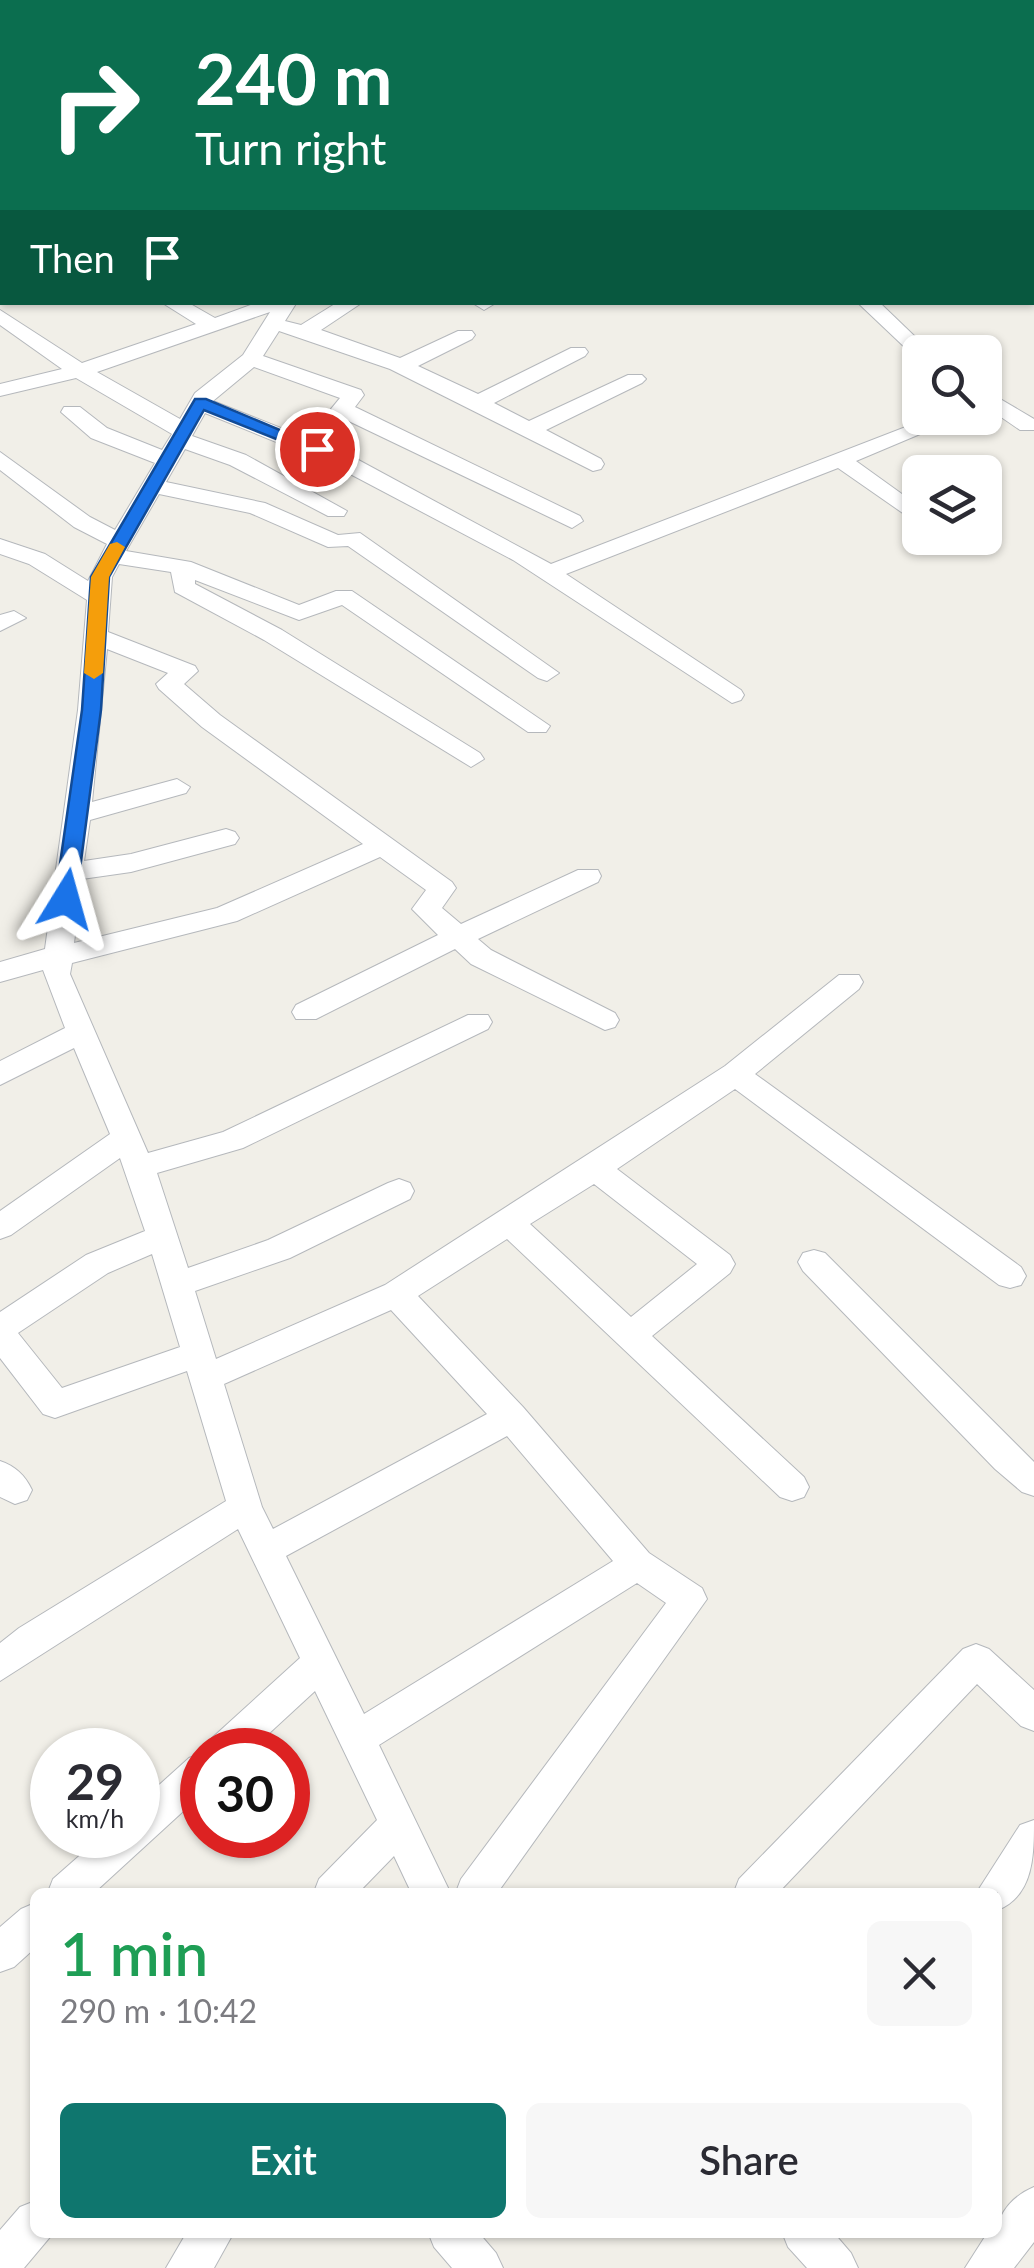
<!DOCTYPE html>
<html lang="en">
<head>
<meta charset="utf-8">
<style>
  :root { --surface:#fff; --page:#f7f7f7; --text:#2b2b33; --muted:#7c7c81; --accent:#0f766e }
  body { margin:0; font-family:Lato,sans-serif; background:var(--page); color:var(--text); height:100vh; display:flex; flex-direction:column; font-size:38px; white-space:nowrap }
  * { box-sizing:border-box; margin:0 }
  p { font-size:32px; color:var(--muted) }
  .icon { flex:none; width:55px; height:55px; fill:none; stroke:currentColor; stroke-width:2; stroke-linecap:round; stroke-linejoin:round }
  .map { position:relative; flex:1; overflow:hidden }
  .panel { position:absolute; left:30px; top:1888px; width:972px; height:350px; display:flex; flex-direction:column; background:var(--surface); border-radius:15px; box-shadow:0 2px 8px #0004 }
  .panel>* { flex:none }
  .top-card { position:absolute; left:0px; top:0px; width:1035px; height:305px; box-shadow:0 2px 8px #0004; background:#0b6e4f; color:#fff; overflow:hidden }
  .controls { position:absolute; left:902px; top:335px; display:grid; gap:20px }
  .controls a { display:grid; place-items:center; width:100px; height:100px; border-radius:15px; background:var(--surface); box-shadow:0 2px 8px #0004; font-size:50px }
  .speed { position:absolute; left:30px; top:1728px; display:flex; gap:20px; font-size:50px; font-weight:700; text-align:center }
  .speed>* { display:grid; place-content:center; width:130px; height:130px; border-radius:50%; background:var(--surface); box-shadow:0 2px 8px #0004; line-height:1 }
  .speed small { font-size:25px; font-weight:400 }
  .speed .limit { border:15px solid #d22; background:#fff; color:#111 }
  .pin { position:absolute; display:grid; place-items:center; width:85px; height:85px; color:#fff; margin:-42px; border:5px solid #fff; border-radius:50%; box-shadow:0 2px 10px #0007 }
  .me { position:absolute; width:110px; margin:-55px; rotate:8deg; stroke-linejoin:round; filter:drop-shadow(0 0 8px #0008) }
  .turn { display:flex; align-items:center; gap:35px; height:210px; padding:0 30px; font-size:45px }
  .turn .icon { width:130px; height:130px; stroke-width:2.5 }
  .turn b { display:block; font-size:70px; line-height:85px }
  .then { display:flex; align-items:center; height:95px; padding:0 30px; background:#0003; gap:20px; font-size:38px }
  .round { display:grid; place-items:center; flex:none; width:105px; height:105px; border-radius:15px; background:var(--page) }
  .overview { display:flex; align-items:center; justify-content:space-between; height:170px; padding:0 30px }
  h1 { font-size:60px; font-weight:600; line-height:75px; color:#1e9e55 }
  .button { display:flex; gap:20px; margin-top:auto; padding:20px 30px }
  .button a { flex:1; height:115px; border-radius:15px; background:var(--accent); color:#fff; font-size:40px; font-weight:600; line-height:115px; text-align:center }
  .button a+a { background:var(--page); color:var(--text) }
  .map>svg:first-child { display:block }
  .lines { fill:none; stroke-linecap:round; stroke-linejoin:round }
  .minor-casing { stroke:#b5b8bc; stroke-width:2 }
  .major-casing { stroke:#f2c960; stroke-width:2 }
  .highway-casing { stroke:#f9ab00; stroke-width:3 }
  .minor { fill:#fff; fill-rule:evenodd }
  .major { fill:#fff2af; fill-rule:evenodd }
  .highway { fill:#fde293; fill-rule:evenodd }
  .route { fill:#1a73e8; stroke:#114b97; stroke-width:2.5 }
  .slow { fill:#f59e0b }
</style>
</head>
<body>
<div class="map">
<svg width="1034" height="2268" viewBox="0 0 1034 2268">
  <rect width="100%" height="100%" fill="#f1efe8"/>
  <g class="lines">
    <!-- minor casing -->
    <g class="minor-casing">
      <path id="minor" d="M159 0H175V2H159Z
        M300 0H319L320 2H301Z
        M433 0H448L449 2H432Z
        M514 0H535L536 2H515Z
        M929 0H946L947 2H930Z
        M1001 0H1019L1020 2H1002Z
        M1032 17H1034V28H1032Z
        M1032 73H1034V84H1032Z
        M0 146 2 147V159L0 158Z
        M1032 219H1034V231H1032Z
        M0 288H2V300H0Z
        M161 302H187L215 318 259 302H297L285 321 301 325 338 302H363L321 330 400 358 458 331H472L475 335 472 339 418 366 478 394 571 348H585L588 352 585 356 494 403 529 421 628 375H642L646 379 642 383 546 430 601 459 604 464 601 469 593 471 390 369 279 331 263 356 361 390 364 395 355 407 580 516 583 521 572 528 334 414 331 409 340 398 254 367 213 401 351 456 551 564 929 418H958L856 461 920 507V525L838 468 566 574 741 690 744 695 741 700 732 703 513 560 335 466 205 413 192 436 246 455 347 511 344 516H328L230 465 185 449 166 482 265 503 338 535 360 533 559 673 547 681 538 678 348 546 328 547 250 513 159 494 126 551 191 562 299 605 336 591H352L550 726 546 732H528L342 605 299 620 195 580V584L282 630 480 753 484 759 471 767 264 640 175 592 171 572 119 564 112 577 108 632 195 666 198 671 184 684 220 715 452 882 456 888 442 908 461 924 578 870H598L601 876 598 882 478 939 491 950 615 1013 619 1020 615 1027 605 1030 471 964 455 949 316 1019H296L292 1012 296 1005 438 935 412 909 426 890 380 857 237 921 72 963 70 974 148 1153 223 1132 468 1015H488L492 1022 488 1029 243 1148 157 1173 188 1268 268 1240 388 1183 399 1179 410 1183 414 1191 410 1199 290 1258 195 1291 216 1359 385 1285 725 1066 839 975H859L863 982 859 989 755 1074 1021 1267 1026 1276 1021 1285 1010 1288 999 1285 735 1089 617 1169 730 1255 735 1264 730 1273 652 1336 804 1477 809 1487 804 1497 792 1501 780 1497 507 1239 418 1296 523 1407 649 1553 702 1588 707 1599 498 1892H456L461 1879 666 1603 637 1583 379 1745 450 1892H411L394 1856 359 1892H314L319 1879 377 1820 315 1691 251 1750H206L212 1738 300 1658 238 1529 0 1681V1643L19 1628 226 1501 187 1371 55 1418 43 1414 0 1358V1312L86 1255 145 1231 120 1158 11 1235 0 1239V1211L110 1134 74 1048 0 1085V1061L65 1028 43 970 0 982V962L45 949 78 710 87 600 29 564 0 554V539L45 554 88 581 107 544 74 527 0 470V452L90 517 115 530 155 463 91 438 61 412 64 407H80L107 428 162 450 172 434 76 378 0 396V384L62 369 0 325V310L82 363 196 324ZM270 312 243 355 195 393 180 419 97 372ZM107 649 168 673 156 684 159 689 202 727 363 844 217 908 74 943 82 879 131 872 235 844 239 838 235 832 226 829 131 854 84 861 90 820 186 793 190 787 177 779 92 802ZM594 1184 697 1264 631 1317 530 1224ZM152 1254 180 1347 62 1388 18 1333 108 1273ZM391 1310 487 1414 273 1529 262 1507 224 1384ZM507 1436 613 1561 364 1714 286 1556Z
        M471 302H493L494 304 484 310Z
        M857 302H879L931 352H920V358L914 356Z
        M985 390 1034 419V430H1020L985 406Z
        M14 611 26 618 0 631V615Z
        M814 1250 825 1253 1034 1462V1496L1022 1492 995 1469 803 1271 798 1262 803 1253Z
        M0 1461C15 1466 25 1475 32 1490L27 1500 15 1504 0 1497Z
        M976 1644 989 1649 1034 1690V1731L1021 1726 977 1684 779 1892H734L739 1879 963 1649Z
        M202 1753V1794L95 1892H48L53 1879 103 1835H138V1804L189 1758Z
        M1034 1820C1034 1855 1034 1895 998 1910V1892H977L1020 1825Z
        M35 1903V1948L14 1967 0 1972V1927L21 1909Z
        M1034 2187V2242L1014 2268H965L988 2232H998C998 2211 1015 2195 1034 2187Z
        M35 2201V2232H52L50 2237 24 2268H0V2230L20 2207Z
        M187 2232H234L214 2268H166Z
        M428 2232H478L496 2253 503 2268H452L434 2247Z
        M782 2232H833L851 2253 858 2268H807L788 2247Z"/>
    </g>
    <!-- major casing -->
    <g class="major-casing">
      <path id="major" d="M1032 34H1034V46H1032Z
        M0 80H2V94H0Z"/>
    </g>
    <!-- highway casing -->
    <g class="highway-casing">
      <path id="highway" d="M980 0H1007L1009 2H982Z
        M1032 48 1034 49V66L1032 65Z"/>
    </g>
    <!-- minor -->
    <use href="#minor" class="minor"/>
    <!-- major -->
    <use href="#major" class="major"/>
    <!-- highway -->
    <use href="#highway" class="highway"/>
  </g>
  <!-- route -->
  <path class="route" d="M195 399H206L325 449 311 453 204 410 121 556 109 577 101 710 76 899 66 906 55 899 82 710 91 577Z"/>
  <!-- slow -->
  <path class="slow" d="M117 542 125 547 109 577 103 673 94 679 84 673 91 577 110 544Z"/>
</svg>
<div class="controls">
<a><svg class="icon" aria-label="search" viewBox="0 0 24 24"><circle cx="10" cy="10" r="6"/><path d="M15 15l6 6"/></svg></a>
<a><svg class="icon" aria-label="layers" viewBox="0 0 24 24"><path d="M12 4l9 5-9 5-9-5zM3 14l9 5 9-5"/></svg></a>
</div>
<div class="speed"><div>29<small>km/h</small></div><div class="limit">30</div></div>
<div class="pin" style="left:317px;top:449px;background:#d93025"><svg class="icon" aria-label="arrive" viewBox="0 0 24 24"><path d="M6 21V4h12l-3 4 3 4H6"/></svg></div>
<svg class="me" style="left:66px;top:899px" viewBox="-20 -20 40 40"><path d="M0-17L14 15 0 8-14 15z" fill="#1a73e8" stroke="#fff" stroke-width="4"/></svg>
<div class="top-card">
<div class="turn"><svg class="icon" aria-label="right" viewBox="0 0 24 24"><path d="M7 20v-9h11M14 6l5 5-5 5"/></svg><div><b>240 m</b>Turn right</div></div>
<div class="then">Then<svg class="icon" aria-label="arrive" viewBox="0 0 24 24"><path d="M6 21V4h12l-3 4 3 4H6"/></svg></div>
</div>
<section class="panel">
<div class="overview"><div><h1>1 min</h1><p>290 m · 10:42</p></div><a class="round"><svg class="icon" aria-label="close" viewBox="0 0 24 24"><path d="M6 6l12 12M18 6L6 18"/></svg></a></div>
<div class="button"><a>Exit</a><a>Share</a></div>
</section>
</div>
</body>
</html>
